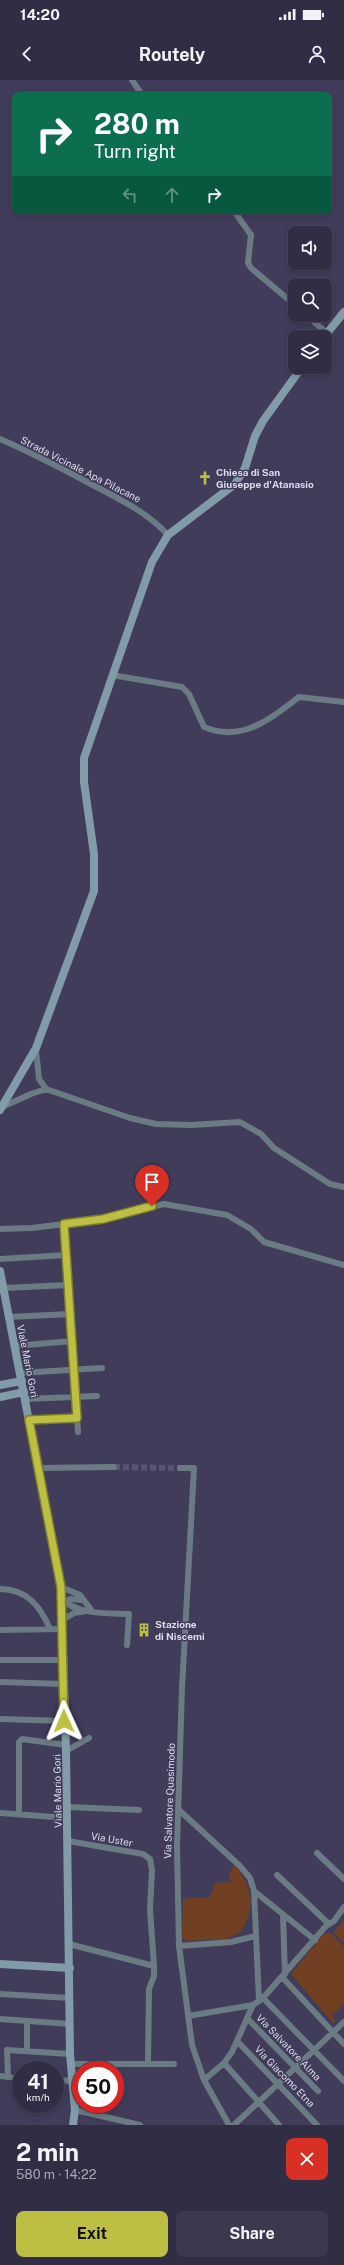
<!DOCTYPE html>
<html lang="en">
<head>
<meta charset="utf-8">
<style>
  :root { --surface:#302d44; --page:#3c394f; --text:#f1f3f6; --muted:#a8a8b2; --line:#4b495d; --accent:#bdbf43 }
  body { margin:0; font-family:"Public Sans",sans-serif; background:var(--page); color:var(--text); height:100vh; display:flex; flex-direction:column; font-size:15px; white-space:nowrap }
  * { box-sizing:border-box; margin:0 }
  p { font-size:13px; color:var(--muted) }
  .icon { flex:none; width:22px; height:22px; fill:none; stroke:currentColor; stroke-width:2; stroke-linecap:round; stroke-linejoin:round }
  .map { position:relative; height:2045px; overflow:hidden }
  .drawer { display:flex; flex-direction:column; background:var(--surface); flex:1 }
  .drawer>* { flex:none }
  .banner { position:absolute; left:12px; top:12px; width:320px; height:122px; border-radius:8px; box-shadow:0 2px 6px #0003,0 0 0 1px var(--line); background:#0b6e4f; color:#fff; overflow:hidden }
  .tools { position:absolute; left:288px; top:146px; display:grid; gap:8px }
  .tools a { display:grid; place-items:center; width:44px; height:44px; border-radius:8px; background:var(--surface); box-shadow:0 2px 6px #0003,0 0 0 1px var(--line); font-size:20px }
  .speed { position:absolute; left:12px; top:1981px; display:flex; gap:8px; font-size:20px; font-weight:700; text-align:center }
  .speed>* { display:grid; place-content:center; width:52px; height:52px; border-radius:50%; background:var(--surface); box-shadow:0 2px 6px #0003,0 0 0 1px var(--line); line-height:1 }
  .speed small { font-size:10px; font-weight:400 }
  .speed .limit { border:6px solid #d22; background:#fff; color:#111 }
  .pin { position:absolute; display:grid; place-items:center; width:34px; height:34px; color:#fff; margin:-41px -17px; border-radius:50% 50% 50% 0; rotate:-45deg; box-shadow:0 0 4px #0007 }
  .pin .icon { rotate:45deg }
  .me { position:absolute; width:44px; margin:-22px; rotate:359deg; stroke-linejoin:round; filter:drop-shadow(0 0 3px #0008) }
  .turn { display:flex; align-items:center; gap:14px; height:84px; padding:0 16px; font-size:18px }
  .turn .icon { width:52px; height:52px; stroke-width:2.5 }
  .turn b { display:block; font-size:28px; line-height:34px }
  .lanes { display:flex; align-items:center; height:38px; padding:0 16px; background:#0003; justify-content:center; gap:20px; direction:ltr }
  .lanes .off { opacity:.35 }
  .round { display:grid; place-items:center; flex:none; width:42px; height:42px; border-radius:8px; background:var(--page) }
  .overview { display:flex; align-items:center; justify-content:space-between; height:68px; padding:0 16px }
  h1 { font-size:24px; font-weight:700; line-height:30px }
  .cta { display:flex; gap:8px; margin-top:auto; padding:8px 16px }
  .cta a { flex:1; height:46px; border-radius:8px; background:var(--accent); color:#111; font-size:16px; font-weight:700; line-height:46px; text-align:center }
  .cta a+a { background:var(--page); color:var(--text) }
  .status { display:flex; justify-content:space-between; align-items:center; height:28px; padding:0 20px; background:var(--surface); direction:ltr }
  .status svg { height:11px; fill:currentColor }
  header { display:flex; justify-content:space-between; align-items:center; height:52px; padding:0 16px; background:var(--surface); font-size:18px; font-weight:700 }
  .map>svg:first-child { display:block }
  .green { fill:#713f21 }
  .lines { fill:none; stroke-linecap:round; stroke-linejoin:round }
  .street-tunnel { stroke:#575470; stroke-width:6; stroke-dasharray:6 3; stroke-linecap:butt }
  .street { stroke:#6b7b83; stroke-width:6 }
  .secondary { stroke:#829ba8; stroke-width:8 }
  .route-casing { stroke:#7b7c2c; stroke-width:10 }
  .route { stroke:#bdbf43; stroke-width:7 }
  .labels { text-anchor:middle; stroke-width:3; stroke-linejoin:round; paint-order:stroke }
  .street-label { font-size:10px; fill:#dcdaed; stroke:#403c5a }
  .poi-label { font-size:10px; font-weight:bold; fill:#dcdaed; stroke:#403c5a; text-anchor:start }
</style>
</head>
<body>
<div class="status"><b>14:20</b><svg viewBox="0 0 49 12"><path d="M0 12V9h3v3zM5 12V6h3v6zM10 12V3h3v9zM15 12V0h3v12zM26 1h20v11H26zM47 4h2v5h-2z"/></svg></div>
<header><svg class="icon" aria-label="back" viewBox="0 0 24 24"><path d="M15 5l-7 7 7 7"/></svg>Routely<svg class="icon" aria-label="person" viewBox="0 0 24 24"><circle cx="12" cy="8" r="4"/><path d="M4 21q1-7 8-7t8 7"/></svg></header>
<div class="map">
<svg width="344" height="2045" viewBox="0 0 344 2045">
  <rect width="100%" height="100%" fill="#403c5a"/>
  <!-- green -->
  <path class="green" d="M235 1785C253 1809 256 1827 240 1853L226 1859 185 1861 182 1857 183 1819 210 1817 215 1803 231 1802 229 1793Z
    M344 1841V1863L333 1852Z
    M324 1853H331L344 1867V1924L332 1935 336 1941 333 1943 291 1894Z"/>
  <g class="lines">
    <!-- street-tunnel -->
    <path class="street-tunnel" d="M114 1387 180 1388"/>
    <!-- street -->
    <path class="street" d="M132 0 142 15
      M234 131 251 155 248 183 251 188 295 225
      M306 235 327 253
      M0 359C30 372 59 387 89 403 117 418 146 431 168 455
      M112 595 182 607 189 614 204 647C242 663 270 639 299 617L344 622
      M36 970 39 999 46 1009 130 1038 156 1044 191 1045 240 1042 261 1054 274 1068 330 1104 344 1107
      M2 1027 31 1014 46 1009
      M64 1144 78 1352
      M0 1149 32 1148 103 1139 164 1124 227 1135 251 1149 264 1162 344 1185
      M0 1179 66 1175
      M3 1208 68 1205
      M9 1237 70 1234
      M15 1266 72 1261
      M20 1293 102 1288
      M25 1319 97 1316
      M29 1340 77 1338
      M39 1388 114 1387
      M180 1388H194L182 1608 177 1766 179 1866 192 1965 204 2000 229 2045
      M61 1507 80 1515 92 1531
      M0 1509C27 1509 40 1526 50 1549
      M61 1518C75 1535 109 1533 129 1534L127 1565
      M63 1524 70 1519 83 1520
      M61 1541 74 1533 86 1531
      M0 1550 62 1549
      M0 1580H63
      M0 1602 63 1604
      M0 1639 64 1641
      M66 1671 89 1658
      M67 1727 139 1730
      M179 1730 240 1786 250 1798 254 1811 315 1860
      M0 1733 67 1738
      M19 1734V1662L22 1659 66 1665
      M68 1761 143 1774 150 1779 152 1790 150 1829 154 1886V1896L149 1909 148 1984
      M317 1773 344 1799
      M277 1795 329 1844
      M254 1811 259 1920
      M283 1835 285 1894
      M69 1864 154 1886
      M179 1866 231 1862 256 1856
      M282 1897 344 1964
      M0 1914 70 1918
      M263 1918 344 2001
      M188 1936 253 1925
      M247 1938 318 2011
      M0 1939 70 1944
      M238 1962 317 2045
      M27 1971V1941
      M224 1983 279 2045
      M72 1984H174
      M0 1996 21 1998
      M8 1997 7 1970 70 1974
      M55 2000 73 2001
      M204 2000 224 1983 232 1972 253 1925 263 1918 326 1846 334 1841 344 1827
      M75 2030 140 2045
      M234 2045 344 1942"/>
    <!-- secondary -->
    <path class="secondary" d="M324 257 344 232
      M0 1030 36 968 94 811V774L84 702V678L152 482 168 455 235 404 245 388 255 356 263 341 302 287
      M0 1191 61 1507 66 1671 70 1974 75 2030 73 2045
      M0 1305 22 1301
      M0 1317 24 1312
      M0 1884 70 1888"/>
  </g>
  <g class="lines">
    <!-- route casing -->
    <g class="route-casing">
      <path id="route" d="M64 1641 61 1507 29 1340 77 1338 64 1144 103 1139 152 1126"/>
    </g>
    <!-- route -->
    <use href="#route" class="route"/>
  </g>
  <!-- icons -->
  <defs>
    <g id="church-bare" transform="scale(1.08)"><path d="M-1.2-6h2.4v3.5h3.3v2.4h-3.3V6h-2.4V-.1h-3.3v-2.4h3.3Z" fill="#bdbf43" stroke="#403c5a" stroke-width="2.5" paint-order="stroke"/></g>
    <g id="building-bare" transform="scale(1.08)"><path d="M-4-6H4V6H1V3H-1V6H-4ZM-2.5-4.3h1.7v1.8h-1.7ZM.8-4.3h1.7v1.8H.8ZM-2.5-1h1.7V.8h-1.7ZM.8-1h1.7V.8H.8Z" fill="#bdbf43" stroke="#403c5a" stroke-width="2.5" paint-order="stroke"/></g>
  </defs>
  <g fill-rule="evenodd">
    <use href="#church-bare" x="205" y="398"/>
    <use href="#building-bare" x="144" y="1550"/>
  </g>
  <g class="labels">
    <!-- street labels -->
    <g class="street-label">
      <text transform="translate(81 389) rotate(27)" y="4">Strada Vicinale Apa Pilacane</text>
      <text transform="translate(28 1281) rotate(79)" y="4">Viale Mario Gori</text>
      <text transform="translate(57 1711) rotate(-91)" y="4">Viale Mario Gori</text>
      <text transform="translate(169 1721) rotate(-88)" y="4">Via Salvatore Quasimodo</text>
      <text transform="translate(112 1759) rotate(10)" y="4">Via Uster</text>
      <text transform="translate(289 1967) rotate(46)" y="4">Via Salvatore Alma</text>
      <text transform="translate(285 1996) rotate(46)" y="4">Via Giacomo Etna</text>
    </g>
    <!-- poi labels -->
    <g class="poi-label">
      <text x="216" y="396">Chiesa di San<tspan x="216" dy="12">Giuseppe d'Atanasio</tspan></text>
      <text x="155" y="1548">Stazione<tspan x="155" dy="12">di Niscemi</tspan></text>
    </g>
  </g>
</svg>
<div class="tools">
<a><svg class="icon" aria-label="sound" viewBox="0 0 24 24"><path d="M4 9h4l5-4v14l-5-4H4zM17 9q2 3 0 6"/></svg></a>
<a><svg class="icon" aria-label="search" viewBox="0 0 24 24"><circle cx="10" cy="10" r="6"/><path d="M15 15l6 6"/></svg></a>
<a><svg class="icon" aria-label="layers" viewBox="0 0 24 24"><path d="M12 4l9 5-9 5-9-5zM3 14l9 5 9-5"/></svg></a>
</div>
<div class="speed"><div>41<small>km/h</small></div><div class="limit">50</div></div>
<div class="pin" style="left:152px;top:1126px;background:#d93025"><svg class="icon" aria-label="arrive" viewBox="0 0 24 24"><path d="M6 21V4h12l-3 4 3 4H6"/></svg></div>
<svg class="me" style="left:64px;top:1641px" viewBox="-20 -20 40 40"><path d="M0-17L14 15 0 8-14 15z" fill="#bdbf43" stroke="#fff" stroke-width="4"/></svg>
<div class="banner">
<div class="turn"><svg class="icon" aria-label="right" viewBox="0 0 24 24"><path d="M7 20v-9h11M14 6l5 5-5 5"/></svg><div><b>280 m</b>Turn right</div></div>
<div class="lanes"><svg class="icon off" aria-label="left" viewBox="0 0 24 24"><path d="M17 20v-9H6M10 6l-5 5 5 5"/></svg><svg class="icon off" aria-label="ahead" viewBox="0 0 24 24"><path d="M12 20V5M6 11l6-6 6 6"/></svg><svg class="icon" aria-label="right" viewBox="0 0 24 24"><path d="M7 20v-9h11M14 6l5 5-5 5"/></svg></div>
</div>
</div>
<section class="drawer">
<div class="overview"><div><h1>2 min</h1><p>580 m · 14:22</p></div><a class="round" style="background:#d93025;color:#fff"><svg class="icon" aria-label="close" viewBox="0 0 24 24"><path d="M6 6l12 12M18 6L6 18"/></svg></a></div>
<div class="cta"><a>Exit</a><a>Share</a></div>
</section>
</body>
</html>
